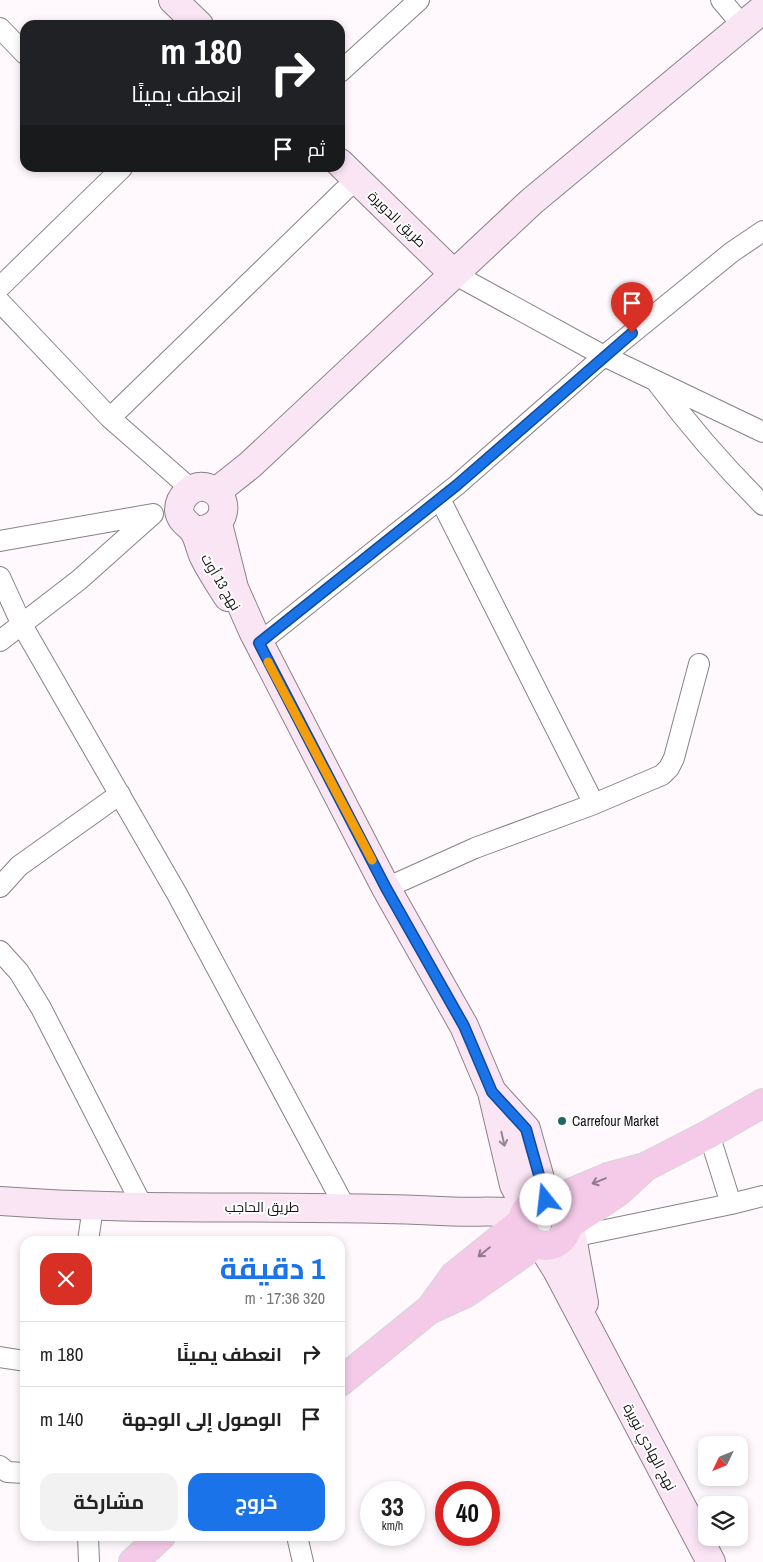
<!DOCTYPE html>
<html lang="ar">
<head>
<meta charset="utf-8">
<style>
  :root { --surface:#fff; --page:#f2f2f2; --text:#222; --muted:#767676; --line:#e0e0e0; --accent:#1a73e8 }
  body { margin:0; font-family:"Archivo Narrow",Cairo,sans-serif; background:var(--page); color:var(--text); direction:rtl; height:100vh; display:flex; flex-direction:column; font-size:19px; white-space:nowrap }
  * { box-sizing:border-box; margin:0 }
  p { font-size:16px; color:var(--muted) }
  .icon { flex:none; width:28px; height:28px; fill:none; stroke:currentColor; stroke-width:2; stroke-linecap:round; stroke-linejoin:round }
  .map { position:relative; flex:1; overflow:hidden; direction:ltr }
  .panel { position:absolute; left:20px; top:1236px; width:325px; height:305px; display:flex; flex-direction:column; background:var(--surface); border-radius:15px; box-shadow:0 2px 8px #0003; direction:rtl }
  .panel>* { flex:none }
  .top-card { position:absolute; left:20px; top:20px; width:325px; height:152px; border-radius:15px; box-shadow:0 2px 8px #0003; direction:rtl; background:#202124; color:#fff; overflow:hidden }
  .needle { width:32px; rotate:227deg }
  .tools { position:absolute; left:698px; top:1436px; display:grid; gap:10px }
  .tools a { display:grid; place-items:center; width:50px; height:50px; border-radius:10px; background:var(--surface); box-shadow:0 2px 8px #0003; font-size:25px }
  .speed { position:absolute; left:360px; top:1481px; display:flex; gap:10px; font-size:25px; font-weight:700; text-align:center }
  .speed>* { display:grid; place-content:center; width:65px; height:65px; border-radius:50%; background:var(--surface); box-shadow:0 2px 8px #0003; line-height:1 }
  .speed small { font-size:12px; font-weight:400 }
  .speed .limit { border:8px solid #d22; background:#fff; color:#111 }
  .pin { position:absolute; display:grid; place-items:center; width:42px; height:42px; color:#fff; margin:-51px -21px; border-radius:50% 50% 50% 0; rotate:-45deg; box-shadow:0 0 5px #0007 }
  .pin .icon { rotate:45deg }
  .me { position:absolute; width:55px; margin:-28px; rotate:344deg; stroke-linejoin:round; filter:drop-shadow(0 0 4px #0008) }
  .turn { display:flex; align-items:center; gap:18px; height:105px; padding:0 20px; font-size:22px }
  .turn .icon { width:65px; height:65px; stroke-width:2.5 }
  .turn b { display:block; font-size:35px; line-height:42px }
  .then { display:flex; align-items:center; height:48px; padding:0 20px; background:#0003; gap:10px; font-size:19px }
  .round { display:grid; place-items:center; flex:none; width:52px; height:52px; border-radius:15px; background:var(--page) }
  .summary { display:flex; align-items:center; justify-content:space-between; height:85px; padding:0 20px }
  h1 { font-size:30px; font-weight:700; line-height:38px; color:var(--accent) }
  .action { display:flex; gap:10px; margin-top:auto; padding:10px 20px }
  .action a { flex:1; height:58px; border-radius:15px; background:var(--accent); color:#fff; font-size:20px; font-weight:700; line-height:58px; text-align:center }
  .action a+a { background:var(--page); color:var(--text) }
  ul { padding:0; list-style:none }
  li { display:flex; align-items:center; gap:15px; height:65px; padding:0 20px; border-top:1px solid var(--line) }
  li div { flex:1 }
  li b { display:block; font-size:19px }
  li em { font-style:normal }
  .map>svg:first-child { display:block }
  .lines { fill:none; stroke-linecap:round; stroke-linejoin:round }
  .street-casing { stroke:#888386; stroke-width:22 }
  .secondary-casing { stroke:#888386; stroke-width:30 }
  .primary-casing { stroke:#d5d5d5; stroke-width:30 }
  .street { stroke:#fff; stroke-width:20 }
  .secondary { stroke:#fae5f4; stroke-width:28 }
  .primary { stroke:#f5cae9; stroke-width:28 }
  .oneway { stroke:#938790 }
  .oneway2 { stroke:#91788a }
  .route-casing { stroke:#114b97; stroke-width:12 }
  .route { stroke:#1a73e8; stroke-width:9 }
  .slow { stroke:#f59e0b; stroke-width:9 }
  .poi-dot { fill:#1f6964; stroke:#fff; stroke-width:2 }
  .labels { text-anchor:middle; stroke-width:4; stroke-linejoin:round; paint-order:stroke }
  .street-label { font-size:14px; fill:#161416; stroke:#fff }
  .poi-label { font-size:14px; fill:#161416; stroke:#fff; text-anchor:start }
</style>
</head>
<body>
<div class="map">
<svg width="763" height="1562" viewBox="0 0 763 1562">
  <rect width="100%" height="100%" fill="#fff9fd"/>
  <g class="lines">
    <!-- street casing -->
    <g class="street-casing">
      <path id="street" d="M721 0 744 27
        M0 28 25 54
        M340 72 419 0
        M454 274 604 356 763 432
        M0 287 122 168
        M0 302 110 418 191 489
        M658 384C690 427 725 467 763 505
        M110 418 356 179
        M440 499 594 804
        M0 541 153 514
        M0 577 22 625 177 894 345 1207
        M0 641 79 580 153 514
        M259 643 457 485 604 356 732 252 763 231
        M0 887 19 866 120 794
        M386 888 475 848 594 804 662 775 669 768 674 758 699 664
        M0 951 19 972 41 1008 143 1207
        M709 1134 731 1204
        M572 1237 731 1204 763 1196
        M88 1241 93 1207
        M0 1357 25 1361
        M0 1466 7 1472 25 1473
        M88 1536 89 1562
        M297 1536 303 1562"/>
    </g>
    <!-- secondary casing -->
    <g class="secondary-casing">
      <path id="secondary" d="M173 0 199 25
        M340 163 454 274
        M216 492 250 465 531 202 763 9
        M218 524 234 588 253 631 386 888 464 1026 492 1092 514 1185 527 1209
        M193 530C230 533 232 492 205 487 192 485 179 497 179 510 180 521 189 524 194 531 199 539 200 549 204 557 211 571 219 583 228 597
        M493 1093 526 1129 546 1200
        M0 1201C147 1212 294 1204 441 1211 469 1213 496 1210 524 1213
        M565 1232 572 1237 584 1303
        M542 1246 557 1270 711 1562"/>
    </g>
    <!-- primary casing -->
    <g class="primary-casing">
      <path id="primary" d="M522 1223a23 23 0 1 1 46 0a23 23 0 1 1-46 0Z
        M551 1201 608 1177 645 1167 709 1134 763 1103
        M567 1226 618 1192 641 1171
        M431 1309 466 1293 536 1244
        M340 1382 430 1309 454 1276 522 1221
        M133 1562 161 1536"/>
    </g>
    <!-- street -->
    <use href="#street" class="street"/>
    <!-- secondary -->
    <use href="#secondary" class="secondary"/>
    <!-- primary -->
    <use href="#primary" class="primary"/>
  </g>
  <!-- one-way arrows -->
  <defs><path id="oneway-shaft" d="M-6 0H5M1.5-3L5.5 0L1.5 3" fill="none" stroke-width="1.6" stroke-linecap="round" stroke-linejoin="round" transform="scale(1.25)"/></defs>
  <use class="oneway" href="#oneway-shaft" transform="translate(503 1139) rotate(77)"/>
  <g class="oneway2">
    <use href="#oneway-shaft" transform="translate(599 1181) rotate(158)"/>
    <use href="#oneway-shaft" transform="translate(484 1252) rotate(141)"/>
  </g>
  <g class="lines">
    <!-- route casing -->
    <g class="route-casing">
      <path id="route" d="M546 1200 526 1129 492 1092 464 1026 386 888 259 643 457 485 632 333"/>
    </g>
    <!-- route -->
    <use href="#route" class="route"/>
    <!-- slow -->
    <path class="slow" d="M268 662 372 860"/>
  </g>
  <!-- markers -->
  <circle class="poi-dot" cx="562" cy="1121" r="5"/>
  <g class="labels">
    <!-- street labels -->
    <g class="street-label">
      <text transform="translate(397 219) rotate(44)" y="5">طريق الدويرة</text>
      <text transform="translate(221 582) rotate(59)" y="5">نهج 13 أوت</text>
      <text x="262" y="1212">طريق الحاجب</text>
      <text transform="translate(650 1447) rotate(62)" y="5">نهج الهادي نويرة</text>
    </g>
    <!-- poi labels -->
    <g class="poi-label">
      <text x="572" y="1126">Carrefour Market</text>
    </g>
  </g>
</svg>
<div class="tools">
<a><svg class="needle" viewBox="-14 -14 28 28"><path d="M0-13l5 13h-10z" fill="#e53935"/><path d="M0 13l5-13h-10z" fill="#767676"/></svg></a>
<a><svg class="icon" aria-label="layers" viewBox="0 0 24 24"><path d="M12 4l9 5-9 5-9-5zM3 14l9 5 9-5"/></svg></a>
</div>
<div class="speed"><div>33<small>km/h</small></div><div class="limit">40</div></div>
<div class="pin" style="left:632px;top:333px;background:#d93025"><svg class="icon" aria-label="arrive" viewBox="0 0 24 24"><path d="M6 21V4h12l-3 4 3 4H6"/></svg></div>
<svg class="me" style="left:546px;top:1200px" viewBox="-20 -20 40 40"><circle r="19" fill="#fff"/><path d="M0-13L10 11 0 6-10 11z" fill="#1a73e8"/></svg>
<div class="top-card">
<div class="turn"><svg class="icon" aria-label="right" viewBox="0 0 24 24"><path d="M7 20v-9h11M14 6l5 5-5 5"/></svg><div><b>180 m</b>انعطف يمينًا</div></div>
<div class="then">ثم<svg class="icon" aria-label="arrive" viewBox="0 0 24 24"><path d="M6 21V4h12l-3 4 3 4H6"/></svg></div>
</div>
<section class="panel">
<div class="summary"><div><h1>1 دقيقة</h1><p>320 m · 17:36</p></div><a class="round" style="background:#d93025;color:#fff"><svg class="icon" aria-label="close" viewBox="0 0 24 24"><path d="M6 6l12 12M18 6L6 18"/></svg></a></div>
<ul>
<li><svg class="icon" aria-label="right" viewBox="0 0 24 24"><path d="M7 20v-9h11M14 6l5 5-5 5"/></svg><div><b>انعطف يمينًا</b></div><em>180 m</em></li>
<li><svg class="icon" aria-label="arrive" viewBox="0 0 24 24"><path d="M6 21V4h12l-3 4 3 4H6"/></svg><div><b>الوصول إلى الوجهة</b></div><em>140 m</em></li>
</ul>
<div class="action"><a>خروج</a><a>مشاركة</a></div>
</section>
</div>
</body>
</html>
